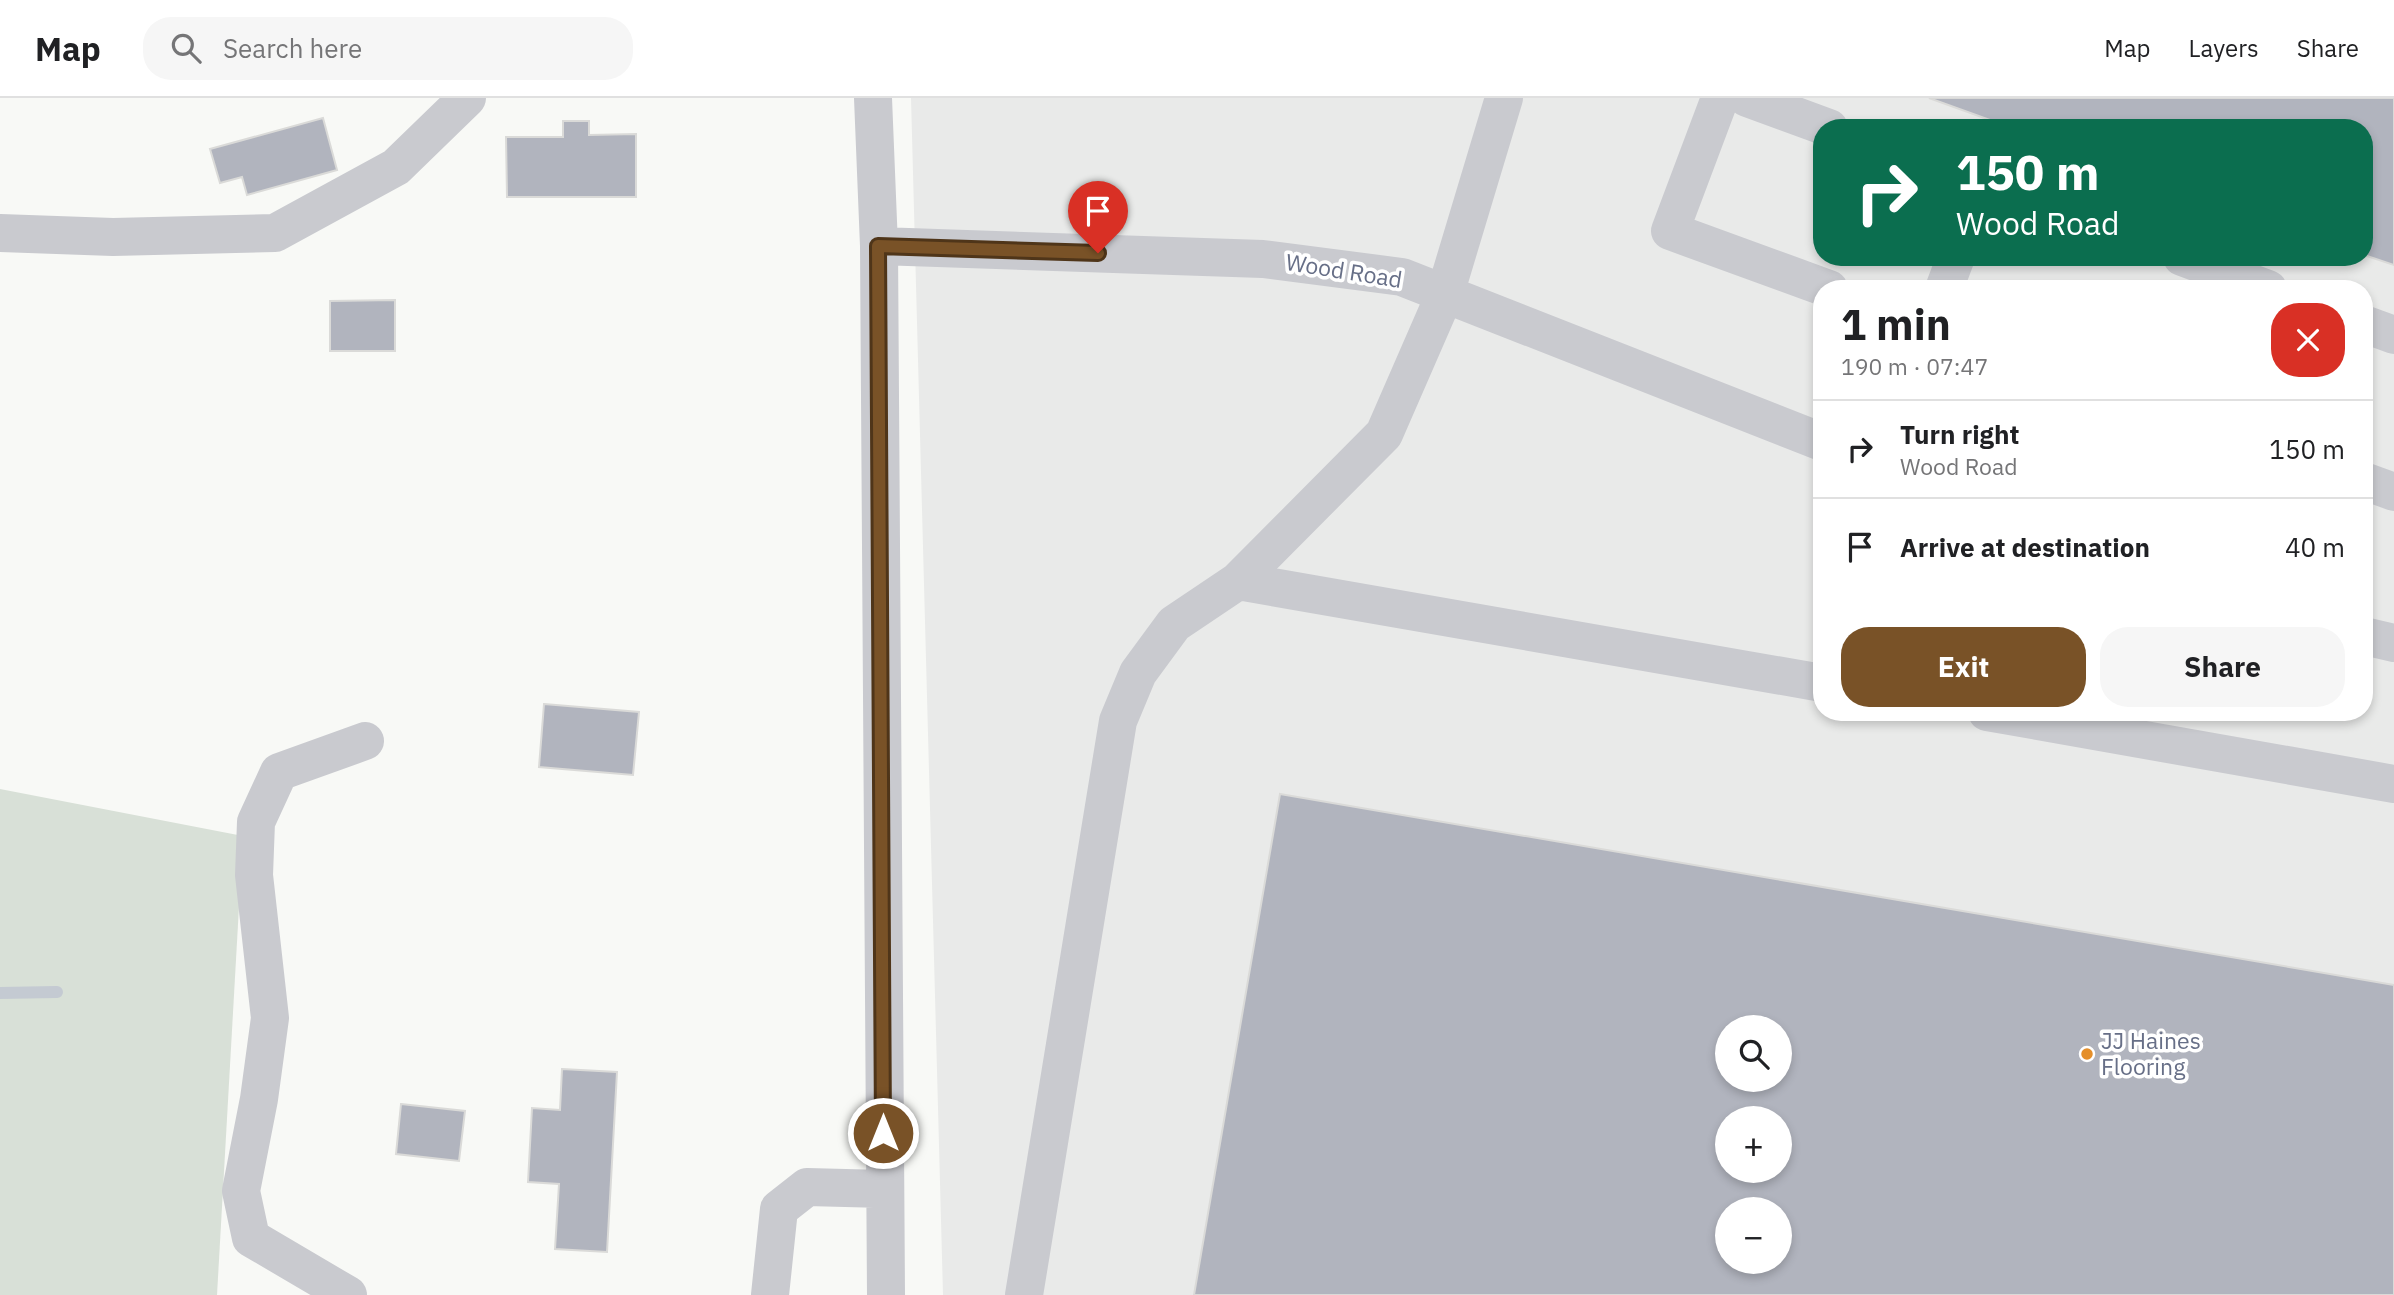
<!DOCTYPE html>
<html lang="en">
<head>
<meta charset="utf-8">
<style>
  :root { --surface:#fff; --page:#f6f6f6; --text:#202124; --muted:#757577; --line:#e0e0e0; --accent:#795227 }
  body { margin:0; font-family:"IBM Plex Sans",sans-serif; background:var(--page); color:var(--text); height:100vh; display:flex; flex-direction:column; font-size:26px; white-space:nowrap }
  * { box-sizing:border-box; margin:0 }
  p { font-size:23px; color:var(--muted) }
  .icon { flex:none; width:38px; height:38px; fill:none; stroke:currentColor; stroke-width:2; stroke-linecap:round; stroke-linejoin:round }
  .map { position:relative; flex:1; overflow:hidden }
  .side { position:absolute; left:1813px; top:182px; width:560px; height:441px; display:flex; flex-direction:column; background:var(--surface); border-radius:28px; box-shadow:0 4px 10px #0003 }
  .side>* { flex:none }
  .guide { position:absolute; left:1813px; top:21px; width:560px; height:147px; border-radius:28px; box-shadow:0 4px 10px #0003; background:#0b6e4f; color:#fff; overflow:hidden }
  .tools { position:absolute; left:1715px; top:917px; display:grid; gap:14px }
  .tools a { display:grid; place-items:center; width:77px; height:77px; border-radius:50%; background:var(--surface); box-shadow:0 4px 10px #0003; font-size:35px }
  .pin { position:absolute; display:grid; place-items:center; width:60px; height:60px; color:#fff; margin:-72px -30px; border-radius:50% 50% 50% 0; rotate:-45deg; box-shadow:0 0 7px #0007 }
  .pin .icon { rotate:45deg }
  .me { position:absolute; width:77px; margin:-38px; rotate:0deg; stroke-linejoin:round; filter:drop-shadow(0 0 5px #0008) }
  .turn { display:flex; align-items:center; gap:24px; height:147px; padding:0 28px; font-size:32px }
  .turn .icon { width:91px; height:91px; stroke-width:2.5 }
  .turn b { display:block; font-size:49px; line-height:60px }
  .round { display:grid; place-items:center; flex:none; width:74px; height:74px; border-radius:28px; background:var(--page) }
  .overview { display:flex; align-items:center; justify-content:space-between; height:119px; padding:0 28px }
  h1 { font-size:42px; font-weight:700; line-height:52px }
  .action { display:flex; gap:14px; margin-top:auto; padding:14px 28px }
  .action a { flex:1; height:80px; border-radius:28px; background:var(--accent); color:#fff; font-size:28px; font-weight:700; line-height:80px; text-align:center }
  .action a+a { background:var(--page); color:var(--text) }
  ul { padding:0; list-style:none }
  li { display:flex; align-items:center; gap:21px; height:98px; padding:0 28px; border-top:2px solid var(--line) }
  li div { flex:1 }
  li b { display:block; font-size:26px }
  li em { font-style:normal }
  header { display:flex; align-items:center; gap:42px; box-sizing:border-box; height:98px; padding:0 35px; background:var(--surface); border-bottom:2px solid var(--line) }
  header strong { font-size:33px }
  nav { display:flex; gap:38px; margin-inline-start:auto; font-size:24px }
  .search { width:490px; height:63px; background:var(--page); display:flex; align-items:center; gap:18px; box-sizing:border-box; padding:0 24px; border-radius:28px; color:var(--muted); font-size:26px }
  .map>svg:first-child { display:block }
  .built { fill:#e9eae9; fill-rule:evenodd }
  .green { fill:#d8e0d7 }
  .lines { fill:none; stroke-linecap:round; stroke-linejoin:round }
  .stream { stroke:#c4cad2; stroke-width:12 }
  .building { fill:#b1b4be; stroke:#dadad8; stroke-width:2; fill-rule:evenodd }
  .minor { stroke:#c9cacf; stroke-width:38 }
  .route-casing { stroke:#4f3519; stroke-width:18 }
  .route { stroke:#795227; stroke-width:12 }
  .poi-dot { fill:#e58f2a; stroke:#fff; stroke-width:2.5 }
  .labels { text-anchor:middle; stroke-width:7; stroke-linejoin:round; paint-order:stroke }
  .street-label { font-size:23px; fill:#676f87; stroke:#fff }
  .poi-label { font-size:23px; fill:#676f87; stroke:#fff; text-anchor:start }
</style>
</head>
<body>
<header>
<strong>Map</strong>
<div class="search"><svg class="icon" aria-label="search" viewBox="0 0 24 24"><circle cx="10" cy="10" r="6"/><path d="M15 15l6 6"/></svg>Search here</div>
<nav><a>Map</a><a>Layers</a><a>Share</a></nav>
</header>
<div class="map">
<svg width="2394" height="1197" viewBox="0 0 2394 1197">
  <rect width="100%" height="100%" fill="#f8f9f6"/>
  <!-- built -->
  <path class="built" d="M911 0H2394V1197H943ZM1822 30H2364V159H1822ZM1822 191H2364V614H1822ZM1727 929H1780V982H1727ZM1727 1020H1780V1073H1727ZM1727 1111H1780V1164H1727Z"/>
  <!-- green -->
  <path class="green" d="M0 691 243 738 217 1197H0Z"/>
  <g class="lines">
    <!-- stream -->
    <path class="stream" d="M0 895 57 894"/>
  </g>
  <!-- building -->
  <path class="building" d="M1929 0H2394V167L2364 157V30H2012Z
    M323 20 337 72 247 97 242 79 220 85 210 51Z
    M563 23H589V37L636 36V99H507L506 39H563Z
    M395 202V253H330V203Z
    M544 606 639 614 633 677 539 669Z
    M1280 696 2394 887V1197H1194ZM1727 929H1780V982H1727ZM1727 1020H1780V1073H1727ZM1727 1111H1780V1164H1727Z
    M562 971 617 974 607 1154 555 1151 559 1086 528 1084 532 1010 560 1012Z
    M401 1006 465 1013 459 1063 396 1056Z"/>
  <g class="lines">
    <!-- minor -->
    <path class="minor" d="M873 0 879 148 886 1197
      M1720 0 1670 133 1829 191
      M1747 0 1829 30
      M0 135 113 139 275 135 396 69 467 0
      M879 148 1263 161 1402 179 1822 344
      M2182 159 2268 191
      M1944 191 1956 159
      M2364 226 2394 237
      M2364 383 2394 394
      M1238 483 1822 585
      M2364 538 2394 545
      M1987 614 2394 686
      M348 1197 251 1140 241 1093 259 1001 270 920 254 777 256 724 279 674 365 643
      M770 1197 779 1111 807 1089 884 1091
      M1024 1197 1118 623 1138 575 1174 526 1238 483 1384 336 1445 196 1504 0"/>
  </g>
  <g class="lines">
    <!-- route casing -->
    <g class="route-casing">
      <path id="route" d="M883 1035 878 148 1098 155"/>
    </g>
    <!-- route -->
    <use href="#route" class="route"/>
  </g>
  <!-- markers -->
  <circle class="poi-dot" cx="2087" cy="956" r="7"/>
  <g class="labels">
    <!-- street labels -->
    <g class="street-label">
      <text transform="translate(1344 173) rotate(9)" y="8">Wood Road</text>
    </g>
    <!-- poi labels -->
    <g class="poi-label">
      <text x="2101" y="951">JJ Haines<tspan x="2101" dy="26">Flooring</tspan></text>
    </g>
  </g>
</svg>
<div class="tools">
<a><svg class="icon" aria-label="search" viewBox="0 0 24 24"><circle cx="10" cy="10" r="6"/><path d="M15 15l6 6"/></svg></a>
<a>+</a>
<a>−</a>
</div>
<div class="pin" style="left:1098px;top:155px;background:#d93025"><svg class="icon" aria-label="arrive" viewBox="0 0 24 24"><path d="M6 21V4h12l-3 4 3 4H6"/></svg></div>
<svg class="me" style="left:883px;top:1035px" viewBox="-20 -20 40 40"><circle r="17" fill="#795227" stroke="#fff" stroke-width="3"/><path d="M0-11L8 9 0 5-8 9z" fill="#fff"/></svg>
<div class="guide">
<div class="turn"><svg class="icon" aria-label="right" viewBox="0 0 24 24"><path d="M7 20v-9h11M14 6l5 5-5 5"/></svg><div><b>150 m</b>Wood Road</div></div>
</div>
<section class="side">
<div class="overview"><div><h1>1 min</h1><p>190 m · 07:47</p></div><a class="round" style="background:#d93025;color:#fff"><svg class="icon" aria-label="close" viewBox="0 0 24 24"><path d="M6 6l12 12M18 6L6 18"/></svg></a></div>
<ul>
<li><svg class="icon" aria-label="right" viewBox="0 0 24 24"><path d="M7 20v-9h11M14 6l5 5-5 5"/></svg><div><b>Turn right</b><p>Wood Road</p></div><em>150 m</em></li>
<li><svg class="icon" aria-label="arrive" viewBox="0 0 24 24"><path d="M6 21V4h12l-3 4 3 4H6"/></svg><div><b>Arrive at destination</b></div><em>40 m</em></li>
</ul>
<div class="action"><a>Exit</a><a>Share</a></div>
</section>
</div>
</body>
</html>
